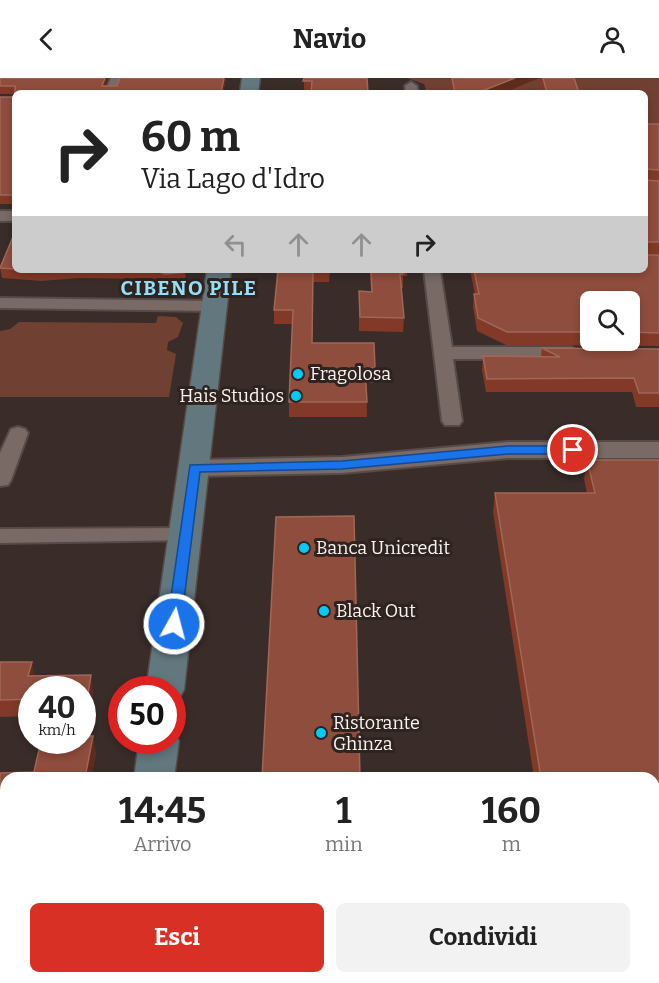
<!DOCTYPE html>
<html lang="it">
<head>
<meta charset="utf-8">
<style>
  :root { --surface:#fff; --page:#f2f2f2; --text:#222; --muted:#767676; --accent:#d93025 }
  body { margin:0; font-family:Bitter,serif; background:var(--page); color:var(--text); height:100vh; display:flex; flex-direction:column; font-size:22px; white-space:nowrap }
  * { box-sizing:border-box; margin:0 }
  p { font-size:20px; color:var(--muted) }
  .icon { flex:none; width:33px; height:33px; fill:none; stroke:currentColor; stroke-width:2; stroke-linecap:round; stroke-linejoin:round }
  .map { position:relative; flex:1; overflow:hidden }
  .side { position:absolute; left:0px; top:694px; width:660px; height:212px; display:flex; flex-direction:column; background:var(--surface); border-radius:18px 18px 0 0; box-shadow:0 3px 9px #0003 }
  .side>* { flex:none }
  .top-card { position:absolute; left:12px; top:12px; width:636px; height:183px; border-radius:9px; box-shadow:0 3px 9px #0003; background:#fff; color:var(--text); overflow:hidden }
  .fabs { position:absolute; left:580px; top:213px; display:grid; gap:12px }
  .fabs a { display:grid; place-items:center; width:60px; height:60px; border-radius:9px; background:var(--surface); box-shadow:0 3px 9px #0003; font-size:30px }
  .speed { position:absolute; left:18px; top:598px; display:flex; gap:12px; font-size:30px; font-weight:700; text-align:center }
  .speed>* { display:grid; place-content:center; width:78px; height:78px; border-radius:50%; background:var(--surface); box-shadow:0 3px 9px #0003; line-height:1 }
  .speed small { font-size:15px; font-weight:400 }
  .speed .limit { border:9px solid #d22; background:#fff; color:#111 }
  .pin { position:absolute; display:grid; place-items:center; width:51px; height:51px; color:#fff; margin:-26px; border:3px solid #fff; border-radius:50%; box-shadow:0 2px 6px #0007 }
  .me { position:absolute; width:66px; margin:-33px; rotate:7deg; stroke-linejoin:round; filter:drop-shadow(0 0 4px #0008) }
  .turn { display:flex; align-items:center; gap:21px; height:126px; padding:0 30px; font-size:27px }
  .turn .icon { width:78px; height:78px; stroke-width:2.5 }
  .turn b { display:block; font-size:42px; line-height:51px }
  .lanes { display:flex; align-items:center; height:57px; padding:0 30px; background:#0003; justify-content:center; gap:30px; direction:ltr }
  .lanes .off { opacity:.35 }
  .eta { display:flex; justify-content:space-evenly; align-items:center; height:102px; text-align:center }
  .eta b { font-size:36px; font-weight:700; line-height:42px }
  .button { display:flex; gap:12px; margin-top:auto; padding:12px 30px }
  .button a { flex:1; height:69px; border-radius:9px; background:var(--accent); color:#fff; font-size:24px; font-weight:700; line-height:69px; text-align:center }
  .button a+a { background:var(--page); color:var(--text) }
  header { display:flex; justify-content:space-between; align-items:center; height:78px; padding:0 30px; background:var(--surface); font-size:27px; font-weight:700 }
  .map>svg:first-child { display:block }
  .green { fill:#704033 }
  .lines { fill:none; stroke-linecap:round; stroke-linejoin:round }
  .minor-casing { stroke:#554a48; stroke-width:4 }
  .tertiary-casing { stroke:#554a48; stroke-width:4 }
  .secondary-casing { stroke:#554a48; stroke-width:3 }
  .minor { fill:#796a66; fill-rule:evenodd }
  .tertiary { fill:#796a66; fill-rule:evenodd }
  .secondary { fill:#62787e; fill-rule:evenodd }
  .wall { fill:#823927; fill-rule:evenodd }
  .shaded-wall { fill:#5f2b1f }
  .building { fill:#8f4d3d; stroke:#a06759; stroke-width:1.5 }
  .route { fill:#1a73e8; stroke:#114b97; stroke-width:1.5 }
  .poi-dot { fill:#00cbf8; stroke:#2e231f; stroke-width:2 }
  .labels { text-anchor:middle; stroke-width:6; stroke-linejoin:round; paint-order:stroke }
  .poi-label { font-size:18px; fill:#fbf3f1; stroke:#2e231f; text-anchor:start }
  .far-district-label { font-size:20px; font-weight:bold; letter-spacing:1.5px; fill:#96dff8; stroke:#2e231f }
</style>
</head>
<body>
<header><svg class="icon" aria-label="back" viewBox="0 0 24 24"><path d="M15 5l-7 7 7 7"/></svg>Navio<svg class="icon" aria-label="person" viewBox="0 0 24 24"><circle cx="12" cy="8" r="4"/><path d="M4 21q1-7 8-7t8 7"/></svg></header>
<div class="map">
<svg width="659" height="905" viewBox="0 0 659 905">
  <rect width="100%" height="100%" fill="#392c29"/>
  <!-- green -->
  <path class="green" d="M407 0H659V47H645V15H427L424 6Z
    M158 238 176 239 183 245 178 259 168 264 167 272 176 276 169 319H0V253L10 251 19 244 156 245Z"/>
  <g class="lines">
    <!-- minor casing -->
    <g class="minor-casing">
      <path id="minor" d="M111 0H123L116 15H104Z
        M411 4 417 8 418 15H406L405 8Z
        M0 133H15V143H0Z
        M424 192H440L452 269H571L580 275 571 281H453L462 343 459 347H445L442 343Z
        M0 220 213 223 222 228 213 233 0 230Z
        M18 349 25 351 28 355 11 402 8 407 0 408V375L11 351Z
        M185 450 193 452 196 457 193 462 0 465V451Z"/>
    </g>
    <!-- tertiary casing -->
    <g class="tertiary-casing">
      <path id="tertiary" d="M508 364H659V380H508L342 395 194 398 185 396 181 390 185 384 194 382 342 379Z"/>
    </g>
    <!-- secondary casing -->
    <g class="secondary-casing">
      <path id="secondary" d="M242 0H260L258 15H240Z
        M207 192H231L184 612 178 622 172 624V612H146Z
        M173 652 179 663 174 700H134L139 663H172Z
        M96 900H144L142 905H94Z"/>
    </g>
    <!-- minor -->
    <use href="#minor" class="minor"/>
    <!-- tertiary -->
    <use href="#tertiary" class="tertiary"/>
    <!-- secondary -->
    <use href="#secondary" class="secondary"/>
  </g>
  <!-- wall -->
  <path class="wall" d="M0 0 106 8H117L120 0H226L223 15H15V16H0Z
    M304 0 368 15H304Z
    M450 0H574L579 15H543L539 1 503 15H453Z
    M0 19H15V126H0Z
    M645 46H659V176H646L659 177V268L506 267 477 253 473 229 474 216H475L470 192H645ZM591 224H630V262H591Z
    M15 154V192H185L186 204 166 205 153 201 79 200 41 203 2 200 0 190Z
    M278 192H330L329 204H313L312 265 375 290 374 305H366L367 339H289V324L292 246H274V232Z
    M370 192H407V198H403V210H401L404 240 403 254 359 253V213L371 214Z
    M542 270 659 271V329H636L632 314H486L482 292 483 278 541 279Z
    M587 382H659V905H566L565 900H654V700H534L493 434 495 415H587L584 401Z
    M0 584 34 598 93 613 87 658 96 675 91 700H6V760H0V695L34 694 82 612H32V638L0 639Z"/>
  <!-- shaded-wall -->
  <path class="shaded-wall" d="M105 0H109L103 15 102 8Z
    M224 0H226L223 15H221Z
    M515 0H539L503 15H477Z
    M32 584 35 600 28 598Z
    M91 597 93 613 85 675 82 662V654Z
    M93 658 96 675 91 700H85Z
    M30 900H39L38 905H29Z"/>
  <!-- building -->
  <path class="building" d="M0 0H105L102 8H117L120 0H224L221 15H15V8H0Z
    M304 0H367L368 15H311L312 3H303Z
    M452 0H515L477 15H455Z
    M543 0H574L579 15H547Z
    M0 19H15V117H0Z
    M645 46H659V92L645 91V102L659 103V164H646V177H659V255L630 254V224H591V254H507L478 240 474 216H479L474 192H645Z
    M15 154V191L0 190Z
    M24 192H57L39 193Z
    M154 192H185L186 194 165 196Z
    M278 192H313L312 265H374L375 290H365L367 324H289L293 232H274Z
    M371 192H403V196H400L404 240 360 239 359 213 372 214Z
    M542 270 659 271V315H639L634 300 487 301 483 278 560 279Z
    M587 382H659V905H574L573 900H654V700H541L495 415H595Z
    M354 438 360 700H262L276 439Z
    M0 584H32L28 598 91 597 82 654V612H32V621L0 622Z
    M82 658H93L85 700H6V743H0V695L34 694 41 663H82Z
    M4 782H6V900H30L29 905H0V797Z
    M267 900H377L378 905H267Z"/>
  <!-- route -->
  <path class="route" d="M508 368H573L579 372 573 376H508L342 391 200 394 181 546 174 551 167 546 190 387 342 383Z"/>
  <!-- markers -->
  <g class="poi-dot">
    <circle cx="298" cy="296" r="6"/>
    <circle cx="296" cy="318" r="6"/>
    <circle cx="304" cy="470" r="6"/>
    <circle cx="324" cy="533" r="6"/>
    <circle cx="321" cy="655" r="6"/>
  </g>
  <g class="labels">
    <!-- poi labels -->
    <g class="poi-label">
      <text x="310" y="302">Fragolosa</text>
      <text x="284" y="324" text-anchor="end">Hais Studios</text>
      <text x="316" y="476">Banca Unicredit</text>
      <text x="336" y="539">Black Out</text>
      <text x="333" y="651">Ristorante<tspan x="333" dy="21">Ghinza</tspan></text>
    </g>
    <!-- far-district labels -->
    <g class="far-district-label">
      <text x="189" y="217">CIBENO PILE</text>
    </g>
  </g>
</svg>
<div class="fabs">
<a><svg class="icon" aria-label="search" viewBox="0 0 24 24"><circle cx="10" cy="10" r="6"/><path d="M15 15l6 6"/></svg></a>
</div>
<div class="speed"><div>40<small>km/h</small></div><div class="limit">50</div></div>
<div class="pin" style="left:573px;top:372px;background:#d93025"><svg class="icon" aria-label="arrive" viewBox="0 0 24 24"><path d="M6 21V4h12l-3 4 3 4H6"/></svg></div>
<svg class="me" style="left:174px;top:546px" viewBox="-20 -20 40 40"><circle r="17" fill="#1a73e8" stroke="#fff" stroke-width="3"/><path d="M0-11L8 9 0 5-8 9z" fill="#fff"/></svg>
<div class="top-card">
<div class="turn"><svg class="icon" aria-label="right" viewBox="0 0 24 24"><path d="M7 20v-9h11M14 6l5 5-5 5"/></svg><div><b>60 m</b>Via Lago d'Idro</div></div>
<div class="lanes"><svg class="icon off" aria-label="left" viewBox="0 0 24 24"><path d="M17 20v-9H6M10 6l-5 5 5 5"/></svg><svg class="icon off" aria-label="ahead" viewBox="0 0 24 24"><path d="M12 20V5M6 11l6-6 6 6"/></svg><svg class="icon off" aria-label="ahead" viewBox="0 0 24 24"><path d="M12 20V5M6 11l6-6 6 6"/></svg><svg class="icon" aria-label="right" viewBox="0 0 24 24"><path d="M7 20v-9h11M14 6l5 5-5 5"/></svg></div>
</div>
<section class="side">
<div class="eta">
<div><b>14:45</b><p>Arrivo</p></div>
<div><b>1</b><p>min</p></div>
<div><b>160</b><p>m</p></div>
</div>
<div class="button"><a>Esci</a><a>Condividi</a></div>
</section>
</div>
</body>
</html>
